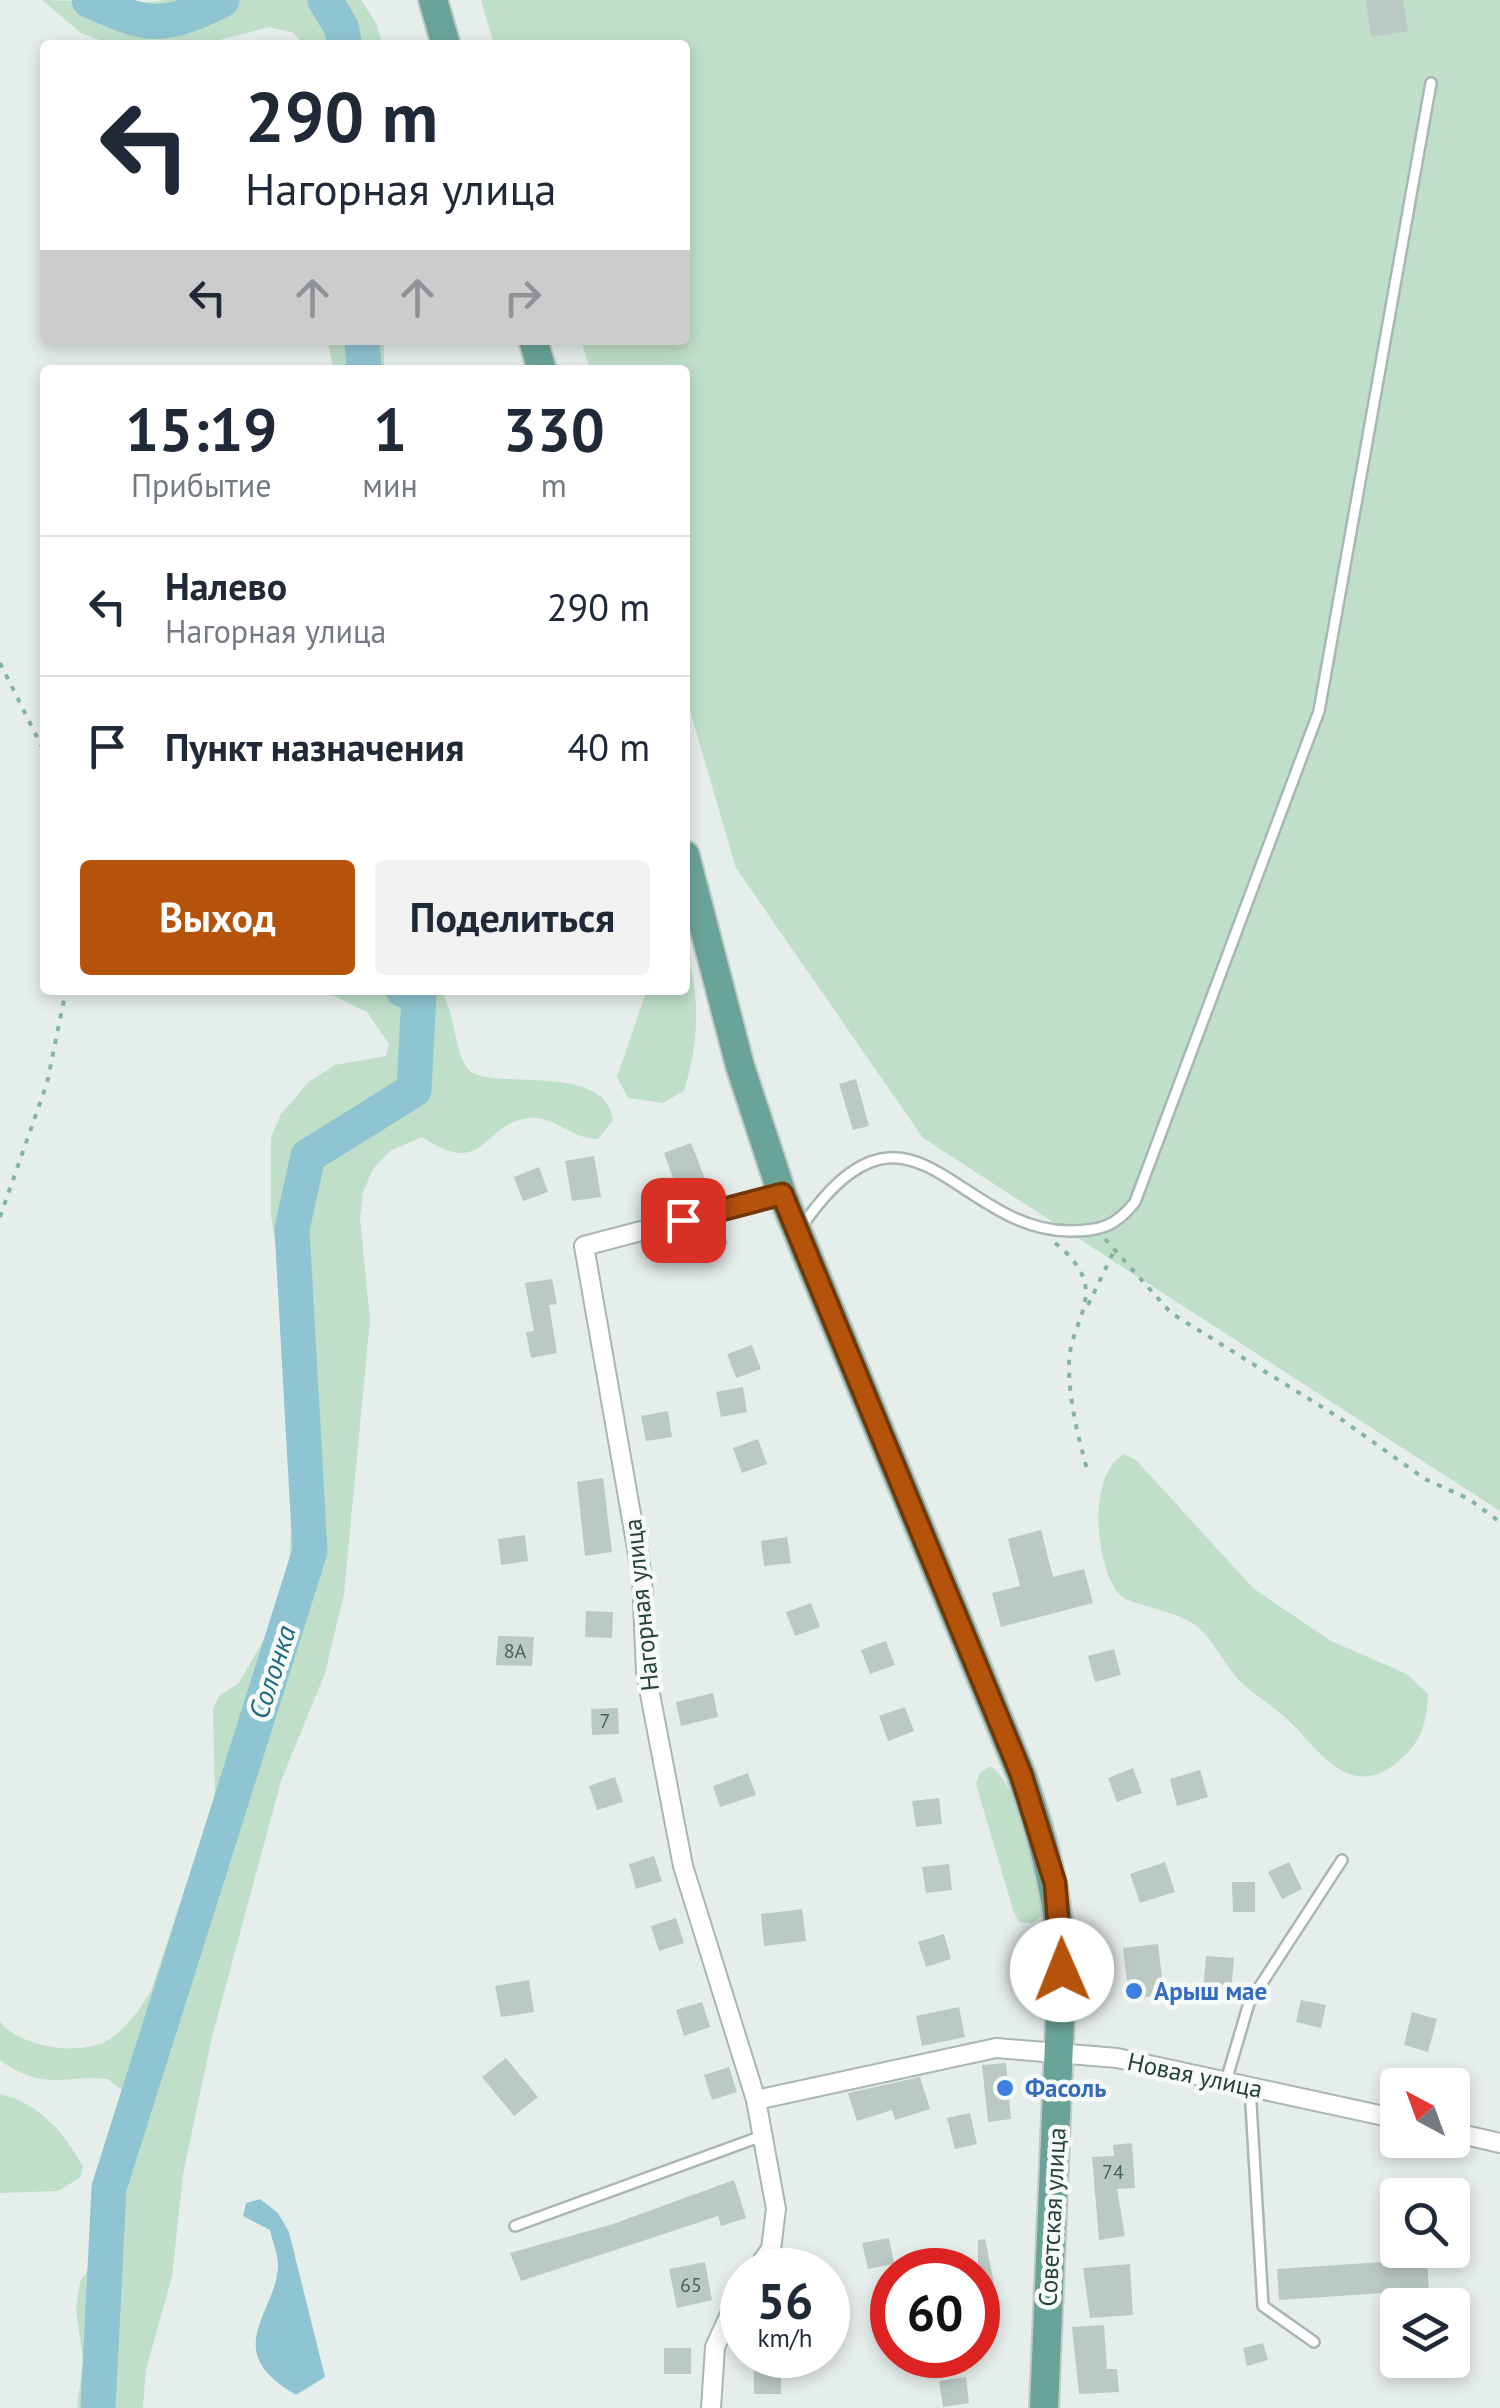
<!DOCTYPE html>
<html lang="ru">
<head>
<meta charset="utf-8">
<style>
  :root { --surface:#fff; --page:#f2f2f3; --text:#1f2937; --muted:#747a83; --line:#e0e1e3; --accent:#b45309 }
  body { margin:0; font-family:"PT Sans",sans-serif; background:var(--page); color:var(--text); height:100vh; display:flex; flex-direction:column; font-size:38px; white-space:nowrap }
  * { box-sizing:border-box; margin:0 }
  p { font-size:32px; color:var(--muted) }
  .icon { flex:none; width:55px; height:55px; fill:none; stroke:currentColor; stroke-width:2; stroke-linecap:round; stroke-linejoin:round }
  .map { position:relative; flex:1; overflow:hidden }
  .drawer { position:absolute; left:40px; top:365px; width:650px; height:630px; display:flex; flex-direction:column; background:var(--surface); border-radius:10px; box-shadow:0 5px 15px #0003 }
  .drawer>* { flex:none }
  .hud { position:absolute; left:40px; top:40px; width:650px; height:305px; border-radius:10px; box-shadow:0 5px 15px #0003; background:#fff; color:var(--text); overflow:hidden }
  .needle { width:65px; rotate:319deg }
  .fabs { position:absolute; left:1380px; top:2068px; display:grid; gap:20px }
  .fabs a { display:grid; place-items:center; width:90px; height:90px; border-radius:10px; background:var(--surface); box-shadow:0 5px 15px #0003; font-size:50px }
  .speed { position:absolute; left:720px; top:2248px; display:flex; gap:20px; font-size:50px; font-weight:700; text-align:center }
  .speed>* { display:grid; place-content:center; width:130px; height:130px; border-radius:50%; background:var(--surface); box-shadow:0 5px 15px #0003; line-height:1 }
  .speed small { font-size:25px; font-weight:400 }
  .speed .limit { border:15px solid #d22; background:#fff; color:#111 }
  .pin { position:absolute; display:grid; place-items:center; width:85px; height:85px; color:#fff; margin:-42px; border-radius:20px; box-shadow:0 5px 15px #0006 }
  .me { position:absolute; width:110px; margin:-55px; rotate:359deg; stroke-linejoin:round; filter:drop-shadow(0 0 8px #0008) }
  .turn { display:flex; align-items:center; gap:35px; height:210px; padding:0 40px; font-size:45px }
  .turn .icon { width:130px; height:130px; stroke-width:2.5 }
  .turn b { display:block; font-size:70px; line-height:85px }
  .lanes { display:flex; align-items:center; height:95px; padding:0 40px; background:#0003; justify-content:center; gap:50px; direction:ltr }
  .lanes .off { opacity:.35 }
  .eta { display:flex; justify-content:space-evenly; align-items:center; height:170px; text-align:center }
  .eta b { font-size:60px; font-weight:700; line-height:70px }
  .button { display:flex; gap:20px; margin-top:auto; padding:20px 40px }
  .button a { flex:1; height:115px; border-radius:10px; background:var(--accent); color:#fff; font-size:40px; font-weight:700; line-height:115px; text-align:center }
  .button a+a { background:var(--page); color:var(--text) }
  ul { padding:0; list-style:none }
  li { display:flex; align-items:center; gap:30px; height:140px; padding:0 40px; border-top:2px solid var(--line) }
  li div { flex:1 }
  li b { display:block; font-size:38px }
  li em { font-style:normal }
  .map>svg:first-child { display:block }
  .green { fill:#bfdfc9 }
  .water { fill:#8fc5d2 }
  .lines { fill:none; stroke-linecap:round; stroke-linejoin:round }
  .river { stroke:#8fc5d2; stroke-width:35 }
  .building { fill:#bbc9c4 }
  .lane-casing { stroke:#a8b7b3; stroke-width:14 }
  .street-casing { stroke:#a8b7b3; stroke-width:22 }
  .primary-casing { stroke:#c2cac8; stroke-width:32 }
  .path { stroke:#86b2a6; stroke-width:4; stroke-dasharray:5 8; stroke-linecap:butt }
  .lane { stroke:#fff; stroke-width:9 }
  .street { stroke:#fff; stroke-width:18 }
  .primary { stroke:#6aa498; stroke-width:28 }
  .route-casing { stroke:#753606; stroke-width:25 }
  .route { stroke:#b45309; stroke-width:18 }
  .shop-dot { fill:#3f7fe0; stroke:#f6fbf9; stroke-width:4 }
  .labels { text-anchor:middle; stroke-width:9; stroke-linejoin:round; paint-order:stroke }
  .number-label { font-size:20px; fill:#4a635d }
  .street-label { font-size:25px; fill:#24413b; stroke:#f6fbf9 }
  .shop-label { font-size:25px; font-weight:bold; fill:#366cbe; stroke:#f6fbf9; text-anchor:start }
  .water-label { font-size:28px; font-style:italic; fill:#1e697d; stroke:#f6fbf9 }
</style>
</head>
<body>
<div class="map">
<svg width="1500" height="2408" viewBox="0 0 1500 2408">
  <rect width="100%" height="100%" fill="#e6eeeb"/>
  <!-- green -->
  <path class="green" d="M42 0C65 0 149 6 163 0H361L376 23 383 45H302L294 33 269 27 200 45H113L81 33Z
    M481 0H1500V1511L923 1138 736 868 685 694V370H590L581 340H685V45H494Z
    M327 340H384V370H334Z
    M685 950C702 995 698 1046 684 1091L663 1103 628 1098 617 1077 647 990H685Z
    M322 990H440C457 1013 453 1053 469 1070 489 1091 607 1061 613 1120L598 1139C573 1140 554 1115 529 1118 481 1123 487 1180 422 1137L390 1151 373 1169 363 1192 360 1217 370 1320 344 1594 325 1673 281 1781 212 2037 183 2174 172 2277 146 2369 143 2408H77L83 2360 76 2310 80 2282 115 2228 131 2105 127 2094 108 2079C63 2075 44 2092 0 2060V2022C22 2048 81 2057 110 2039 128 2027 140 2009 151 1991L215 1797 213 1708 219 1696 239 1683 272 1625 289 1563 299 1405 271 1215V1137L281 1114 310 1081 335 1065 386 1056 389 1044 367 1012Z
    M1124 1454 1136 1460 1254 1589 1331 1641 1407 1674 1428 1694C1427 1725 1420 1745 1394 1765 1349 1798 1320 1752 1294 1726 1278 1709 1258 1698 1241 1682 1225 1667 1216 1643 1199 1628 1177 1609 1127 1606 1118 1593 1095 1563 1087 1475 1124 1454Z
    M990 1766C1018 1782 1043 1884 1041 1916L1032 1923H1020L1014 1913 976 1784 980 1773Z
    M0 2094C39 2103 65 2133 83 2167L80 2178 58 2191 0 2193Z"/>
  <!-- water -->
  <path class="water" d="M260 2199 278 2213 289 2232 325 2377 296 2395C216 2349 280 2311 278 2262 277 2252 272 2240 270 2230L243 2216 246 2203Z"/>
  <g class="lines">
    <!-- river -->
    <path class="river" d="M89 0C148 27 162 30 222 0
      M325 0 342 29 344 45
      M362 340 364 370
      M98 2408 109 2188 310 1551 292 1229 308 1156 414 1090 419 994 403 990"/>
  </g>
  <!-- building -->
  <path class="building" d="M1366 0H1403L1408 31 1371 37Z
    M856 1079 869 1126 853 1130 839 1084Z
    M691 1143 707 1184 679 1195 664 1153Z
    M594 1156 601 1197 572 1201 565 1161Z
    M539 1167 548 1192 523 1201 514 1177Z
    M722 1223 728 1244 681 1257 675 1235Z
    M552 1279 557 1304 549 1305 557 1353 531 1358 526 1332 534 1331 525 1283Z
    M752 1345 761 1369 736 1378 727 1354Z
    M743 1387 747 1412 721 1417 716 1392Z
    M668 1411 672 1437 646 1441 641 1416Z
    M758 1439 767 1464 742 1473 733 1448Z
    M603 1478 612 1552 585 1556 577 1482Z
    M1041 1530 1053 1577 1084 1569 1093 1603 1001 1627 992 1593 1020 1586 1008 1539Z
    M525 1535 528 1561 501 1565 498 1539Z
    M787 1537 791 1563 764 1566 761 1541Z
    M811 1603 820 1627 795 1636 786 1612Z
    M586 1611 613 1612 612 1638 585 1637Z
    M498 1636 534 1637 532 1666 496 1665Z
    M886 1641 895 1665 870 1674 861 1650Z
    M1114 1649 1121 1675 1095 1682 1088 1656Z
    M713 1693 718 1717 681 1726 676 1702Z
    M905 1707 914 1731 888 1741 879 1716Z
    M618 1708 619 1734 592 1735 591 1709Z
    M1133 1768 1142 1793 1117 1802 1108 1778Z
    M1200 1770 1208 1797 1177 1806 1170 1779Z
    M748 1773 756 1795 720 1807 713 1786Z
    M615 1777 623 1802 597 1810 589 1786Z
    M939 1798 942 1824 916 1827 912 1801Z
    M654 1856 662 1881 636 1889 629 1864Z
    M1165 1862 1175 1892 1140 1903 1130 1874Z
    M1289 1862 1302 1889 1282 1899 1268 1872Z
    M949 1864 952 1890 926 1893 922 1867Z
    M1232 1882H1255V1912H1233Z
    M802 1909 806 1941 764 1946 761 1914Z
    M676 1918 684 1943 659 1951 651 1926Z
    M944 1934 951 1959 926 1967 918 1942Z
    M1158 1944 1164 1995 1129 1999 1123 1948Z
    M1206 1956 1234 1958 1231 1994 1203 1992Z
    M529 1980 534 2012 501 2017 495 1986Z
    M1301 2000 1326 2005 1321 2028 1296 2022Z
    M702 2002 710 2027 684 2036 676 2010Z
    M959 2007 965 2037 922 2046 916 2016Z
    M1412 2012 1437 2019 1428 2052 1404 2045Z
    M506 2058 538 2097 514 2116 482 2077Z
    M1006 2063 1011 2119 988 2122 982 2065Z
    M729 2067 737 2092 712 2100 704 2075Z
    M920 2077 930 2109 895 2120 892 2110 857 2121 848 2093Z
    M970 2113 977 2144 955 2149 947 2118Z
    M1132 2143 1135 2188 1117 2189 1125 2236 1099 2240 1092 2157 1114 2156 1113 2145Z
    M734 2180 746 2218 721 2226 718 2216 521 2281 510 2253 613 2224Z
    M889 2238 894 2264 868 2269 862 2243Z
    M985 2239 994 2283 978 2286V2240Z
    M1427 2259 1429 2290 1279 2300 1277 2269Z
    M705 2262 712 2300 677 2308 669 2269Z
    M1130 2264 1133 2315 1090 2318 1083 2268Z
    M1104 2325 1107 2369H1117L1119 2392 1079 2394 1072 2327Z
    M1263 2343 1268 2360 1247 2366 1243 2348Z
    M664 2348H691V2374H664Z
    M754 2368H781V2394H754Z
    M966 2377 969 2403 943 2407 939 2381Z"/>
  <g class="lines">
    <!-- lane casing -->
    <g class="lane-casing">
      <path id="lane" d="M802 1226C911 1070 954 1230 1070 1231 1101 1231 1116 1226 1135 1202L1319 711 1431 83
        M1226 2081 1249 2003 1342 1860
        M1250 2087 1263 2306 1314 2342
        M515 2226 762 2136"/>
    </g>
    <!-- street casing -->
    <g class="street-casing">
      <path id="street" d="M756 2100 996 2048 1117 2058 1398 2119
        M1452 2132 1500 2143
        M756 2270 771 2249 776 2209 756 2100 683 1866 646 1673 642 1577 584 1246 782 1194
        M711 2408 715 2347 742 2288"/>
    </g>
    <!-- primary casing -->
    <g class="primary-casing">
      <path id="primary" d="M433 0 446 45
        M533 340 542 370
        M685 855 740 1066 782 1194 1021 1774C1044 1841 1060 1900 1062 1970L1044 2408"/>
    </g>
    <!-- path -->
    <path class="path" d="M0 663 45 753
      M0 1217 47 1083 66 990
      M1105 1239 1171 1313 1338 1417 1425 1479 1469 1499 1500 1522
      M1055 1243C1115 1291 1069 1318 1069 1364 1069 1403 1078 1436 1088 1473
      M1088 1305 1114 1251"/>
    <!-- lane -->
    <use href="#lane" class="lane"/>
    <!-- street -->
    <use href="#street" class="street"/>
    <!-- primary -->
    <use href="#primary" class="primary"/>
  </g>
  <g class="lines">
    <!-- route casing -->
    <g class="route-casing">
      <path id="route" d="M683 1220 782 1194 1021 1774 1055 1883 1062 1970"/>
    </g>
    <!-- route -->
    <use href="#route" class="route"/>
  </g>
  <!-- markers -->
  <g class="shop-dot">
    <circle cx="1134" cy="1991" r="10"/>
    <circle cx="1005" cy="2088" r="10"/>
  </g>
  <g class="labels">
    <!-- number labels -->
    <g class="number-label">
      <text x="515" y="1658">8А</text>
      <text x="605" y="1728">7</text>
      <text x="1113" y="2179">74</text>
      <text x="691" y="2292">65</text>
    </g>
    <!-- street labels -->
    <g class="street-label">
      <text transform="translate(641 1605) rotate(-96)" y="9">Нагорная улица</text>
      <text transform="translate(1195 2075) rotate(12)" y="9">Новая улица</text>
      <text transform="translate(1052 2217) rotate(-87)" y="9">Советская улица</text>
    </g>
    <!-- shop labels -->
    <g class="shop-label">
      <text x="1154" y="2000">Арыш мае</text>
      <text x="1025" y="2097">Фасоль</text>
    </g>
    <!-- water labels -->
    <g class="water-label">
      <text transform="translate(272 1672) rotate(-72)" y="10">Солонка</text>
    </g>
  </g>
</svg>
<div class="fabs">
<a><svg class="needle" viewBox="-14 -14 28 28"><path d="M0-13l5 13h-10z" fill="#e53935"/><path d="M0 13l5-13h-10z" fill="#747a83"/></svg></a>
<a><svg class="icon" aria-label="search" viewBox="0 0 24 24"><circle cx="10" cy="10" r="6"/><path d="M15 15l6 6"/></svg></a>
<a><svg class="icon" aria-label="layers" viewBox="0 0 24 24"><path d="M12 4l9 5-9 5-9-5zM3 14l9 5 9-5"/></svg></a>
</div>
<div class="speed"><div>56<small>km/h</small></div><div class="limit">60</div></div>
<div class="pin" style="left:683px;top:1220px;background:#d93025"><svg class="icon" aria-label="arrive" viewBox="0 0 24 24"><path d="M6 21V4h12l-3 4 3 4H6"/></svg></div>
<svg class="me" style="left:1062px;top:1970px" viewBox="-20 -20 40 40"><circle r="19" fill="#fff"/><path d="M0-13L10 11 0 6-10 11z" fill="#b45309"/></svg>
<div class="hud">
<div class="turn"><svg class="icon" aria-label="left" viewBox="0 0 24 24"><path d="M17 20v-9H6M10 6l-5 5 5 5"/></svg><div><b>290 m</b>Нагорная улица</div></div>
<div class="lanes"><svg class="icon" aria-label="left" viewBox="0 0 24 24"><path d="M17 20v-9H6M10 6l-5 5 5 5"/></svg><svg class="icon off" aria-label="ahead" viewBox="0 0 24 24"><path d="M12 20V5M6 11l6-6 6 6"/></svg><svg class="icon off" aria-label="ahead" viewBox="0 0 24 24"><path d="M12 20V5M6 11l6-6 6 6"/></svg><svg class="icon off" aria-label="right" viewBox="0 0 24 24"><path d="M7 20v-9h11M14 6l5 5-5 5"/></svg></div>
</div>
<section class="drawer">
<div class="eta">
<div><b>15:19</b><p>Прибытие</p></div>
<div><b>1</b><p>мин</p></div>
<div><b>330</b><p>m</p></div>
</div>
<ul>
<li><svg class="icon" aria-label="left" viewBox="0 0 24 24"><path d="M17 20v-9H6M10 6l-5 5 5 5"/></svg><div><b>Налево</b><p>Нагорная улица</p></div><em>290 m</em></li>
<li><svg class="icon" aria-label="arrive" viewBox="0 0 24 24"><path d="M6 21V4h12l-3 4 3 4H6"/></svg><div><b>Пункт назначения</b></div><em>40 m</em></li>
</ul>
<div class="button"><a>Выход</a><a>Поделиться</a></div>
</section>
</div>
</body>
</html>
